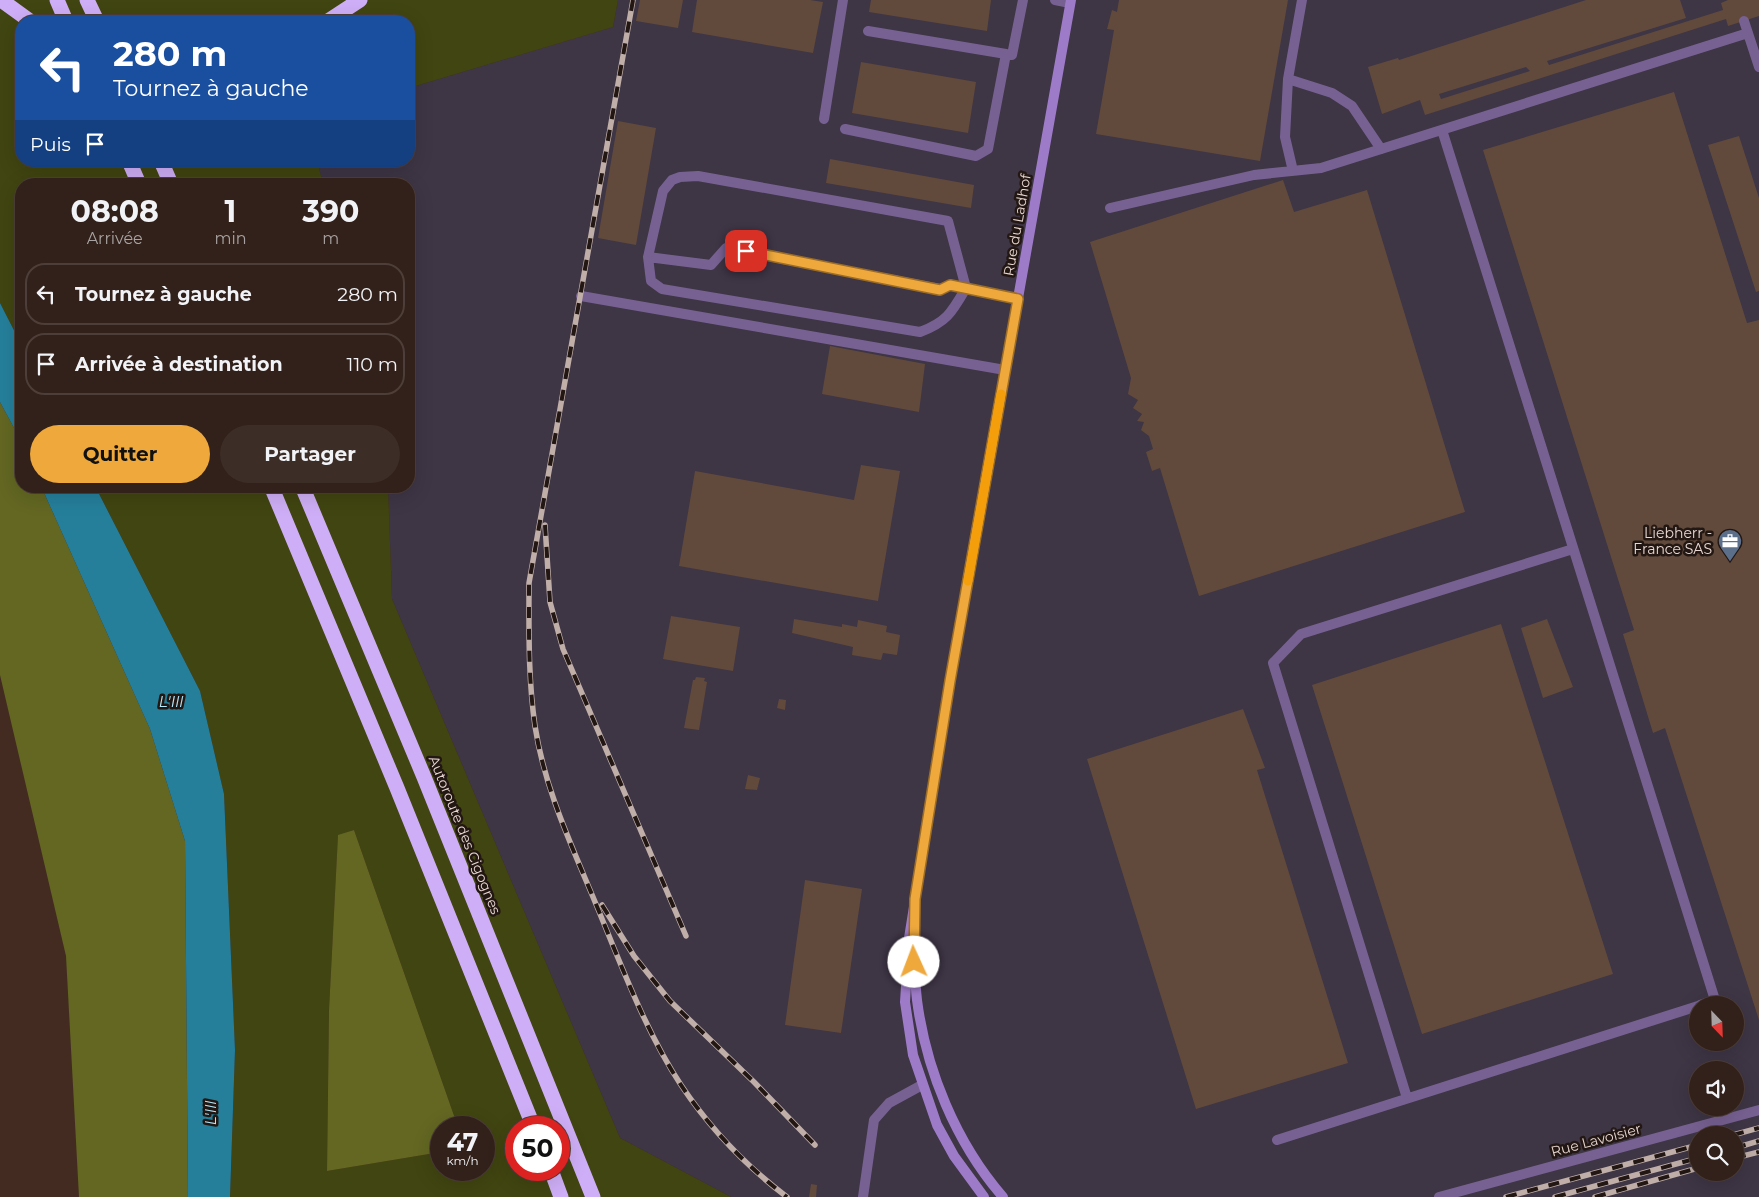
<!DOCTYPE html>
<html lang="fr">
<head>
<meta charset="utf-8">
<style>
  :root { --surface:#32201a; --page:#3d2d27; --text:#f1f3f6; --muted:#a8a3a2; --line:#4d3e39; --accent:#eea83c }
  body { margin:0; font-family:Montserrat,sans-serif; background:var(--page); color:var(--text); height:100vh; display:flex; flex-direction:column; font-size:19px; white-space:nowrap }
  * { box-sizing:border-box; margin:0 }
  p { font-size:16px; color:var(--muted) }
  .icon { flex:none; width:28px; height:28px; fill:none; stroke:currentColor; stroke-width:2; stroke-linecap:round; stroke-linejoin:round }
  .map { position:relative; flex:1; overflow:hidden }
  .panel { position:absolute; left:15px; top:178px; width:400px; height:315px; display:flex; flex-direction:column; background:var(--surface); border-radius:20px; box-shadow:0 5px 20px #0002,0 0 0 1px var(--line) }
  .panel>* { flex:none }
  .guide { position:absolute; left:15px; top:15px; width:400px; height:152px; border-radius:20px; box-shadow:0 5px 20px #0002,0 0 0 1px var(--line); background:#1a4fa0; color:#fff; overflow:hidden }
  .needle { width:32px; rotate:157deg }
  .buttons { position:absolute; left:1689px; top:996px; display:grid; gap:10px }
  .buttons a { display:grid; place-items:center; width:55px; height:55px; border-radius:50%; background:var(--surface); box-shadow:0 5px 20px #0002,0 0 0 1px var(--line); font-size:25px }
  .speed { position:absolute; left:430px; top:1116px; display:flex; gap:10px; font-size:25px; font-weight:700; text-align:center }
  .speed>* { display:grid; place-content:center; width:65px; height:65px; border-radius:50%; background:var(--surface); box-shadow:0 5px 20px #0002,0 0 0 1px var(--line); line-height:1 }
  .speed small { font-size:12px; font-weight:400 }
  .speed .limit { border:8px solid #d22; background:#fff; color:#111 }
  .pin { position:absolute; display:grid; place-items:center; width:42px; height:42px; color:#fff; margin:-21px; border-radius:10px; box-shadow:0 2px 8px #0006 }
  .me { position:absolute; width:55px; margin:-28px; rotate:358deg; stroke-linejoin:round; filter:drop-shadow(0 0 4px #0008) }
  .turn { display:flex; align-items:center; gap:18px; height:105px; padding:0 15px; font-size:22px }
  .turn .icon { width:65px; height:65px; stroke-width:2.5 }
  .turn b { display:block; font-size:35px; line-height:42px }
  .then { display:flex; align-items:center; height:48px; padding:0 15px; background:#0003; gap:10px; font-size:19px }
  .eta { display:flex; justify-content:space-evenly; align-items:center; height:85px; text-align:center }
  .eta b { font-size:30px; font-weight:700; line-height:35px }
  .button { display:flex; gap:10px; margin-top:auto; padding:10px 15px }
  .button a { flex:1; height:58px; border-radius:30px; background:var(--accent); color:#111; font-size:20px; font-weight:700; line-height:58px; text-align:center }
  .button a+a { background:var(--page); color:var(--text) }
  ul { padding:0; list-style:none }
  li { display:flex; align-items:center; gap:15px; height:62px; margin:0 10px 8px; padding:0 5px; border:2px solid var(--line); border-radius:20px }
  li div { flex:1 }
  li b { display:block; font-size:19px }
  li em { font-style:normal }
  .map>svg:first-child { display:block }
  .industrial { fill:#3e3545; fill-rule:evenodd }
  .green { fill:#414511; fill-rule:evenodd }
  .forest { fill:#636722 }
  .water { fill:#257f9b }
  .building { fill:#614a3c; fill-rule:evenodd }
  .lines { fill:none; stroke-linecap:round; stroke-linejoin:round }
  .lane { stroke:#776192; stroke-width:10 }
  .street { stroke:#776192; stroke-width:10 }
  .secondary { stroke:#9e7bc8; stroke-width:10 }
  .highway { stroke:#ceaef6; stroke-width:15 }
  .rail-casing { stroke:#c0aea8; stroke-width:5.5 }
  .rail { stroke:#221712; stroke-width:4; stroke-dasharray:11; stroke-linecap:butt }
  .route-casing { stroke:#9b6d27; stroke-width:12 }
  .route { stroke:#eea83c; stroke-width:9 }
  .slow { stroke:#f59e0b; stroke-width:9 }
  .labels { text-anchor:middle; stroke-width:5; stroke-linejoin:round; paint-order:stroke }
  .street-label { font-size:14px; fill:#e8d7d2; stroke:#221712 }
  .poi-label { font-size:14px; fill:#e8d7d2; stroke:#221712; text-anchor:end }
  .water-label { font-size:15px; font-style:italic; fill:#b7e9fc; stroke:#221712 }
</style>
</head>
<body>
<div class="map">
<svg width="1759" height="1197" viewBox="0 0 1759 1197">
  <rect width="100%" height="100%" fill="#432b22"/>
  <!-- industrial -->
  <path class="industrial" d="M618 0H1759V1197H731L620 1138 392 599 388 486H409V184H323L317 161H409V88L613 27ZM1698 1005H1735V1042H1698ZM1698 1070H1735V1108H1698ZM1698 1135H1735V1172H1698Z"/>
  <!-- green -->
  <path class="green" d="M0 0H618L613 27 409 88V21H21V161H317L323 184H21V344L0 303Z
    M95 486H388L392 599 620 1138 731 1197H230L235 1050 224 794 200 691ZM354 830 458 1127 484 1128V1170H441V1152L327 1171 329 1010 338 836ZM516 1128H559V1170H516Z"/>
  <!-- forest -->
  <path class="forest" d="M0 402 21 441V486H41L150 729 185 841 188 1197H79L66 956 0 675Z
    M354 830 458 1127 441 1128V1152L327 1171 329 1010 338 835Z"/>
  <!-- water -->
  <path class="water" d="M0 303 21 344V441L0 402Z
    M41 486H95L200 691 224 794 235 1050 230 1197H188L185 841 150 729Z"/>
  <!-- building -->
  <path class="building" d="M640 0H683L678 28 636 21Z
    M697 0H810L823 2 813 53 692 32Z
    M871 0H991L987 31 869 12Z
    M1119 0H1288L1260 161 1096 134 1114 30 1107 29 1112 10 1117 12Z
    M1586 0H1680L1686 18 1547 61 1549 65 1723 10 1721 3 1728 0H1759V16L1728 26 1726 19 1425 115 1420 100 1382 114 1368 67 1398 58 1399 60ZM1526 67 1530 71 1441 99 1439 94Z
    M861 62 976 82 968 133 852 113Z
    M1674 92 1747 323 1759 320V1020L1665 728 1653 733 1623 634 1634 630 1483 150Z
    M618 121 656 128 636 245 598 238Z
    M1739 136 1759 198V291L1756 292 1708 145Z
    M830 159 974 185 971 208 826 183Z
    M1283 180 1294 212 1367 190 1465 512 1199 596 1160 468 1152 471 1146 452 1153 449 1149 436 1141 430 1144 422 1137 421 1142 414 1133 408 1138 400 1128 394 1131 378 1090 242Z
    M830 346 925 364 919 412 822 394Z
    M861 465 900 471 878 601 679 566 695 471 854 500Z
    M671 616 740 627 733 671 663 659Z
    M794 619 842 627V624L857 627 858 620 887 626 886 632 900 635 897 655 883 653 881 660 852 655 853 647 792 633Z
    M1547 619 1573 687 1543 698 1521 628Z
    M1501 624 1613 974 1422 1034 1312 685Z
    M696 677 705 678 704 681 707 682 699 730 684 728 693 680H695Z
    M779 699 786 700 785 710 777 708Z
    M1243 709 1265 768 1257 770 1348 1063 1196 1109 1087 759Z
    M748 775 760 778 757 790 745 789Z
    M805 880 862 889 841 1033 785 1025Z
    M811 1184 817 1185 816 1197H809Z"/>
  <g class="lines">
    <!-- lane -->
    <path class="lane" d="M1055 0 1070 3
      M1744 21 1759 67
      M868 31 1012 55 1023 0
      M1288 79 1332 93 1352 106 1381 149
      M824 119 843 0
      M845 129 976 156 988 149 1006 54
      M1442 130 1715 1000 1700 1005
      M1293 171 1285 137 1288 79 1302 0
      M698 176 948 221 966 288C952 312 947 322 920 332L662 289 651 281 648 257 663 191 672 180 680 177Z
      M1110 208 1254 175 1321 168 1748 33
      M648 257 711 265 726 248 940 289 950 285 1017 299
      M581 296 1005 370
      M1407 1098 1273 663 1301 634 1573 549
      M1277 1140 1698 1006
      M863 1197 874 1120 889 1103 922 1085"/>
    <!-- street -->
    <path class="street" d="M1439 1197 1759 1110"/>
    <!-- secondary -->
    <path class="secondary" d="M914 950C915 967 915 984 917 1000 926 1070 956 1143 1003 1197
      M984 1197 954 1156 937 1125 913 1055 905 1002 909 938 950 681 1071 0"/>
    <!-- highway -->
    <path class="highway" d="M1 0 30 21
      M57 0 66 21
      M87 0 97 21
      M328 21 360 0
      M129 161 139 184
      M161 161 171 184
      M271 486 397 788 534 1128
      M302 486 424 777 593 1197
      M551 1170 561 1197"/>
    <!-- rail casing -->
    <g class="rail-casing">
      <path id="rail" d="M633 0 529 583C529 631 528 678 535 726 544 786 570 842 593 897 619 959 644 1029 681 1085 709 1127 746 1166 787 1197
        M545 525 550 602 563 649 686 936
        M602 905 634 956 670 1001 754 1082 815 1145
        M1733 1135 1759 1128
        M1735 1148 1759 1141
        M1735 1158 1759 1152
        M1506 1197 1698 1145
        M1555 1197 1698 1158
        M1595 1197 1698 1168"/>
    </g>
    <!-- rail -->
    <use href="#rail" class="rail"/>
  </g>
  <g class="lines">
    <!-- route casing -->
    <g class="route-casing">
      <path id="route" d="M746 251 940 290 950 285 1018 299 950 681 915 899 914 962"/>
    </g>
    <!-- route -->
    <use href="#route" class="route"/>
    <!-- slow -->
    <path class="slow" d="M968 581 1001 394"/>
  </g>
  <!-- icons -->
  <defs>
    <g id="office-pin" transform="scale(1.25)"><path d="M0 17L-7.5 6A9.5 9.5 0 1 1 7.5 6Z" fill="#5c6f8a" stroke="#221712"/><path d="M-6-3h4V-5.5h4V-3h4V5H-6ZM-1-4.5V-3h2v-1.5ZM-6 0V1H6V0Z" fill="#fff"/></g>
  </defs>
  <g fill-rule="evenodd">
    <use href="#office-pin" x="1730" y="541"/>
  </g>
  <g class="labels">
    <!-- street labels -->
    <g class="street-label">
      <text transform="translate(1017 225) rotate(-80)" y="5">Rue du Ladhof</text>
      <text transform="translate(465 835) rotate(68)" y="5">Autoroute des Cigognes</text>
      <text transform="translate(1596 1140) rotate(-15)" y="5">Rue Lavoisier</text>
    </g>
    <!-- poi labels -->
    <g class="poi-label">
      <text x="1712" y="538">Liebherr -<tspan x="1712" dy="16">France SAS</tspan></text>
    </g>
    <!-- water labels -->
    <g class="water-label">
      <text x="171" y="707">L'Ill</text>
      <text transform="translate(211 1113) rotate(-90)" y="5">L'Ill</text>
    </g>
  </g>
</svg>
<div class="buttons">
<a><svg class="needle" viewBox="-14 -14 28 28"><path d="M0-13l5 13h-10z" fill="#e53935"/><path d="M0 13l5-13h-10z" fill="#a8a3a2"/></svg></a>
<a><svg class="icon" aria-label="sound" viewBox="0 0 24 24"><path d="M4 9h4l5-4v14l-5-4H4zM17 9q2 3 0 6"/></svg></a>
<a><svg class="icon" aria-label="search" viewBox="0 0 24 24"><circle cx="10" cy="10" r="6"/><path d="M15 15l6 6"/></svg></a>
</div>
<div class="speed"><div>47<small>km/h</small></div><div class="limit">50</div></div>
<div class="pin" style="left:746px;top:251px;background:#d93025"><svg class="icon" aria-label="arrive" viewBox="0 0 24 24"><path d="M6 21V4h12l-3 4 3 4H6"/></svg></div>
<svg class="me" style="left:914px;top:962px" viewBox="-20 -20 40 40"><circle r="19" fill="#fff"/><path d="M0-13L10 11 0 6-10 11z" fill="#eea83c"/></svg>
<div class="guide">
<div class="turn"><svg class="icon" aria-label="left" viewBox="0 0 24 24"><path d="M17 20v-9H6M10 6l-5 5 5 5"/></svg><div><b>280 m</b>Tournez à gauche</div></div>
<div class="then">Puis<svg class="icon" aria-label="arrive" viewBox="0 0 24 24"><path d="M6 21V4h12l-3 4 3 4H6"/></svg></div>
</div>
<section class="panel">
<div class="eta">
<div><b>08:08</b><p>Arrivée</p></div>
<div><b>1</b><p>min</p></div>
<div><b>390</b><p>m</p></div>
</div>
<ul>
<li><svg class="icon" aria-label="left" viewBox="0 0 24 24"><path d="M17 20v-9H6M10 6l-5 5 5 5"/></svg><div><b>Tournez à gauche</b></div><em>280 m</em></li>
<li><svg class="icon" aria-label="arrive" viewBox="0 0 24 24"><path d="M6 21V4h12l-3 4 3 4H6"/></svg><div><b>Arrivée à destination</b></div><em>110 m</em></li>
</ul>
<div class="button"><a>Quitter</a><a>Partager</a></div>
</section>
</div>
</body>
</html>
